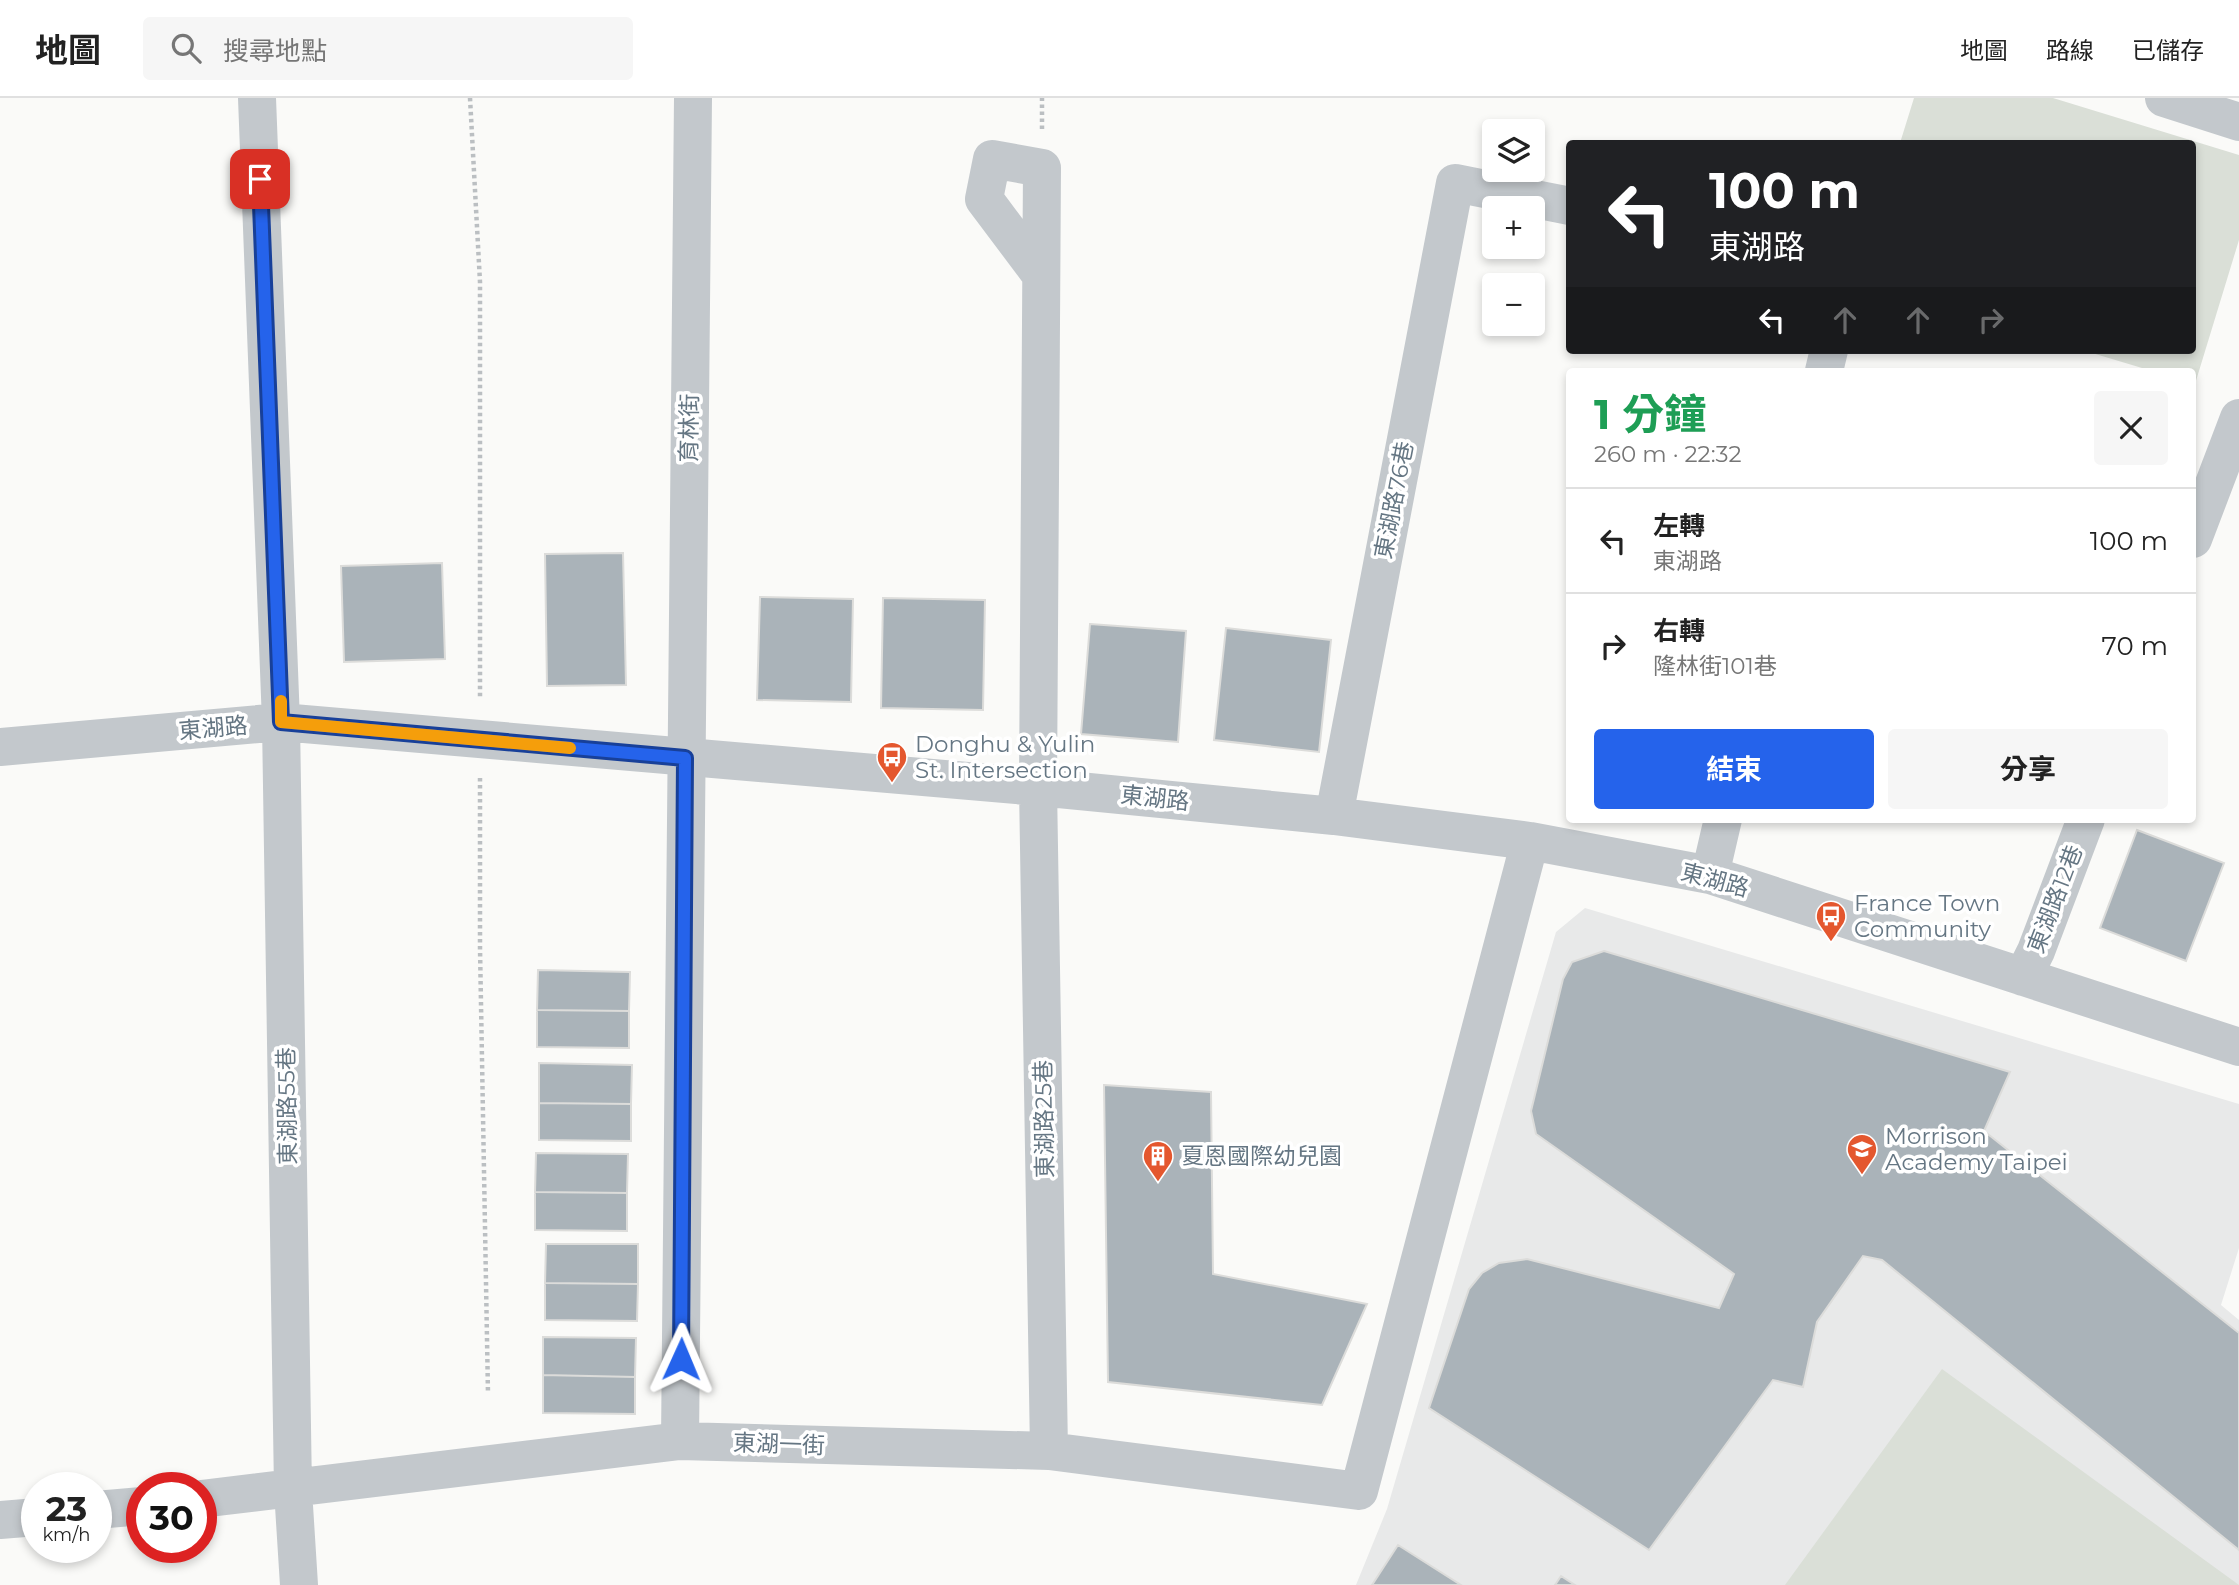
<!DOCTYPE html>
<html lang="zh-TW">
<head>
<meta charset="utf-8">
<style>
  :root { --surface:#fff; --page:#f6f6f6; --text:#222; --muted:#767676; --line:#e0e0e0; --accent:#2563eb }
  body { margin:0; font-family:Montserrat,"Noto Sans TC",sans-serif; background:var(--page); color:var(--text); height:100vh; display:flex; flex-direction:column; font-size:26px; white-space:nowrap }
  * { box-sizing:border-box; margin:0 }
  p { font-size:23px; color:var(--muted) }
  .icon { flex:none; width:38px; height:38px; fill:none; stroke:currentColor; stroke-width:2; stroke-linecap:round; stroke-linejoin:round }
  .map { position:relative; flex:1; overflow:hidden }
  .panel { position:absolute; left:1566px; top:270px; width:630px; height:455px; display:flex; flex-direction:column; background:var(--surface); border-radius:7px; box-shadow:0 4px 10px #0003 }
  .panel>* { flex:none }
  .guide { position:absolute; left:1566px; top:42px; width:630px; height:214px; border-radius:7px; box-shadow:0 4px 10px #0003; background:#202124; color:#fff; overflow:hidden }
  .tools { position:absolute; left:1482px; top:21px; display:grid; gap:14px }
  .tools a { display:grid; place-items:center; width:63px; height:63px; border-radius:7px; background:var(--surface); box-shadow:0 4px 10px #0003; font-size:35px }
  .speed { position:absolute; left:21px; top:1374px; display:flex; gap:14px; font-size:35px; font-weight:700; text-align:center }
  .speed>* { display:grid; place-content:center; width:91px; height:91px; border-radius:50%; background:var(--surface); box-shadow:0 4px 10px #0003; line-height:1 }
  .speed small { font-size:18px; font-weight:400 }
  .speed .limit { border:10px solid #d22; background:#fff; color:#111 }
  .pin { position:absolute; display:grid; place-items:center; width:60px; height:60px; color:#fff; margin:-30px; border-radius:14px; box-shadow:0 4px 10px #0006 }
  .me { position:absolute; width:77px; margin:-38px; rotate:1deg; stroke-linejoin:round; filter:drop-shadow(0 0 5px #0008) }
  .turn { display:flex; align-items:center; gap:24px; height:147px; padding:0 28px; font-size:32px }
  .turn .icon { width:91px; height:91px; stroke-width:2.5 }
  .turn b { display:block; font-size:49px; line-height:60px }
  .lanes { display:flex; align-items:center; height:66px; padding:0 28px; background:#0003; justify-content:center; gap:35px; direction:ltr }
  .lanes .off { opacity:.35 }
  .round { display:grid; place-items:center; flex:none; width:74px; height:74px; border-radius:7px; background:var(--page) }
  .head { display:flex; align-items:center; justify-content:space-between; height:119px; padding:0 28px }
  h1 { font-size:42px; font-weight:700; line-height:52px; color:#1e9e55 }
  .cta { display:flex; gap:14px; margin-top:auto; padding:14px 28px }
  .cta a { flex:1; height:80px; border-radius:7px; background:var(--accent); color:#fff; font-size:28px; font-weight:700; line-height:80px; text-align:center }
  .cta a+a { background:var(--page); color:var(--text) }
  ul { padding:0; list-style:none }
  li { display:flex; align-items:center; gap:21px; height:105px; padding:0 28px; border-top:2px solid var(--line) }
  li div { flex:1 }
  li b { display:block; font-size:26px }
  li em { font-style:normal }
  header { display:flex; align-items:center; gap:42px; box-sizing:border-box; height:98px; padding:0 35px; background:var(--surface); border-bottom:2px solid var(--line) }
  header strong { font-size:33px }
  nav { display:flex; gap:38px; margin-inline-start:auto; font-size:24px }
  .search { width:490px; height:63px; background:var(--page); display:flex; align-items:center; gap:18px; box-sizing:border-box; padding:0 24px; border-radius:7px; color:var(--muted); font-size:26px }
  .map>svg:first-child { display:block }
  .built { fill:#e8e9e9 }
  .green { fill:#dadfd7 }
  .building { fill:#aab3b9; stroke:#dcdcda; stroke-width:2 }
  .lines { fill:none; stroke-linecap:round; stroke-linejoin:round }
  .path { stroke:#bbbfc2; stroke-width:4.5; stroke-dasharray:3.5 3.5; stroke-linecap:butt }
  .minor { stroke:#c3c8cc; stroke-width:38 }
  .route-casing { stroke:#184099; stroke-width:18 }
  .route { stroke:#2563eb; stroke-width:12 }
  .slow { stroke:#f59e0b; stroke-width:12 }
  .labels { text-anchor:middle; stroke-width:7; stroke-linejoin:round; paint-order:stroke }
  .street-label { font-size:23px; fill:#657683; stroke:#fff }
  .poi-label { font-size:23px; fill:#657683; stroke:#fff; text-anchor:start }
</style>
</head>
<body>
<header>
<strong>地圖</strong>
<div class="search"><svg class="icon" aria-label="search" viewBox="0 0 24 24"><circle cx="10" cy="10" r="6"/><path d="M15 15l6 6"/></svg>搜尋地點</div>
<nav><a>地圖</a><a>路線</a><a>已儲存</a></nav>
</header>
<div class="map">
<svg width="2239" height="1487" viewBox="0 0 2239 1487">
  <rect width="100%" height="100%" fill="#fafaf8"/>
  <!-- built -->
  <path class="built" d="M1585 810 2239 1006V1150L2221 1207 2239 1222V1487H1356L1387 1411 1556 834Z"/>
  <!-- green -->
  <path class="green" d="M1914 0H2053L2239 57V142L2195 286 2193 285V273H2152L2082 252H2193V46L1900 45Z
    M1942 1271 2239 1487H1785Z"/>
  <!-- building -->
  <path class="building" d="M623 455 626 587 547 588 545 456Z
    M442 465 445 561 344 564 341 468Z
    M760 499 853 501 851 604 757 602Z
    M883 500 985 502 983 612 881 610Z
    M1090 526 1186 533 1178 644 1081 636Z
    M1226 530 1331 542 1319 654 1214 642Z
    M2137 732 2224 765 2186 863 2100 830Z
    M1604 853 2010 974 1984 1033 2239 1235V1452L1882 1162 1863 1158 1817 1224 1803 1289 1773 1282 1649 1452 1429 1310 1469 1191 1482 1175 1499 1165 1527 1161 1719 1210 1734 1176 1536 1036 1531 1013 1563 881 1572 864Z
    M538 872 630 874 629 913 537 912Z
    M537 912 629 913V950L537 949Z
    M539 965 632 967 631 1006 539 1005Z
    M1104 987 1211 994 1213 1176 1367 1206 1322 1307 1108 1284Z
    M539 1005 631 1006V1043L539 1042Z
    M536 1055 628 1056 627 1095 535 1094Z
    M535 1094 627 1095V1133L535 1132Z
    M546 1146H638V1186L545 1185Z
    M545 1185 638 1186 637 1223 545 1222Z
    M543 1239 636 1240 635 1279 543 1277Z
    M543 1277 635 1279V1316L543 1315Z
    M1398 1447 1461 1487H1372Z
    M1561 1478 1575 1487H1555Z"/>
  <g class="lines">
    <!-- path -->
    <path class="path" d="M470 0 480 184V601
      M1042 31V0
      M480 680V850L488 1296"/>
    <!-- minor -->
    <path class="minor" d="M257 0 281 624 293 1392 299 1487
      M2164 0 2239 24
      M1041 177 984 101 992 61 1042 70 1038 689 1049 1353
      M1824 273 1829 252
      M2193 441 2239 320
      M0 649 281 624 1038 689 1334 718 1530 743 1710 777 2239 949
      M1334 718 1455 85 1570 108
      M1710 777 1723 721
      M2023 879 2036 853 2086 721
      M680 1343 693 0
      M201 1401 680 1343 1049 1353 1359 1393 1530 743
      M96 1412 142 1408
      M0 1422 37 1419"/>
  </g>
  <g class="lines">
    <!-- route casing -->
    <g class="route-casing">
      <path id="route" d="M260 81 281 624 685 660 681 1261"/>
    </g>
    <!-- route -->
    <use href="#route" class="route"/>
    <!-- slow -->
    <path class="slow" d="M281 603V624L570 650"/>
  </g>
  <!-- icons -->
  <defs>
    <g id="bus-pin" transform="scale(1.575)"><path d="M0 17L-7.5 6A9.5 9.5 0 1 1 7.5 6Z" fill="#e4572e" stroke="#fff"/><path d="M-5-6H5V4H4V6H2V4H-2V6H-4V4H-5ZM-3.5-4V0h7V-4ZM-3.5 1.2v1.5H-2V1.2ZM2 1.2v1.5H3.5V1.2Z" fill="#fff"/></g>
    <g id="school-pin" transform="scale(1.575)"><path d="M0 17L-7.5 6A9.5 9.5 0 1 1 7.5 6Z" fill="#e4572e" stroke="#fff"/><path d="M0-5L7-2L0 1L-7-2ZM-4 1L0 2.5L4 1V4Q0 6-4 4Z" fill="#fff"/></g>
    <g id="building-pin" transform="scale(1.575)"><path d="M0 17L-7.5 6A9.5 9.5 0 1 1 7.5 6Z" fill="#e4572e" stroke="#fff"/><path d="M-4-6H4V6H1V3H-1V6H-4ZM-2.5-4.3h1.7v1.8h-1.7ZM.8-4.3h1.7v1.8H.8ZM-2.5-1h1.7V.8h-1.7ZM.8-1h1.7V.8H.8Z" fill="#fff"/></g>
  </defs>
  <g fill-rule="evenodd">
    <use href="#bus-pin" x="892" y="659"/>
    <use href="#bus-pin" x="1831" y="818"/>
    <use href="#school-pin" x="1862" y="1051"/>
    <use href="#building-pin" x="1158" y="1058"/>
  </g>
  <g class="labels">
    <!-- street labels -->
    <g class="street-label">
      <text transform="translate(689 330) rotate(-89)" y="8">育林街</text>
      <text transform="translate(1394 402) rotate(-79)" y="8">東湖路76巷</text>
      <text transform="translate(213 630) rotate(-5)" y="8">東湖路</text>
      <text transform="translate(1155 700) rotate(6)" y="8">東湖路</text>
      <text transform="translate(1715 782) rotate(15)" y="8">東湖路</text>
      <text transform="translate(2055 801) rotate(-69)" y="8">東湖路12巷</text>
      <text transform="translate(287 1008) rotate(-91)" y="8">東湖路55巷</text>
      <text transform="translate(1044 1021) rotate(-91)" y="8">東湖路25巷</text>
      <text transform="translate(779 1346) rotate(2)" y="8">東湖一街</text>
    </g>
    <!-- poi labels -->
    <g class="poi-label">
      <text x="915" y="654">Donghu &amp; Yulin<tspan x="915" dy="26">St. Intersection</tspan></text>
      <text x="1854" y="813">France Town<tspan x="1854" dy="26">Community</tspan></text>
      <text x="1885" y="1046">Morrison<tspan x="1885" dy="26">Academy Taipei</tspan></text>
      <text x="1181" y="1066">夏恩國際幼兒園</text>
    </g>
  </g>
</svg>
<div class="tools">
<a><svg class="icon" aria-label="layers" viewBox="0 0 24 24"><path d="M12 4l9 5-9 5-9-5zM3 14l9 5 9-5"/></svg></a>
<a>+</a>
<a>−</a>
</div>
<div class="speed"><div>23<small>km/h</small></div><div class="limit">30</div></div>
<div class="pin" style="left:260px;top:81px;background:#d93025"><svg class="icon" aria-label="arrive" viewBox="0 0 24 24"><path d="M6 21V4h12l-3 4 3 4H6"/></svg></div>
<svg class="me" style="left:681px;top:1261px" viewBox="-20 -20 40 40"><path d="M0-17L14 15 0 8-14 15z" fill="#2563eb" stroke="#fff" stroke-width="4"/></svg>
<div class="guide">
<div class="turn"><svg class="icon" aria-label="left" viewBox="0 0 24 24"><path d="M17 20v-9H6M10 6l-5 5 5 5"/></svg><div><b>100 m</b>東湖路</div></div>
<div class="lanes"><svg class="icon" aria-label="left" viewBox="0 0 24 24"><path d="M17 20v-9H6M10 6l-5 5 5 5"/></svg><svg class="icon off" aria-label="ahead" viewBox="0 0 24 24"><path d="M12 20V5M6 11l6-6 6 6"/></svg><svg class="icon off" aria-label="ahead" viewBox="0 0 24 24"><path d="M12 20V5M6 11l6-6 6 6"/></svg><svg class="icon off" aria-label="right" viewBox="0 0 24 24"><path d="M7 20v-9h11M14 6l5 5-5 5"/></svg></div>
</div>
<section class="panel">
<div class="head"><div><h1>1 分鐘</h1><p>260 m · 22:32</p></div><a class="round"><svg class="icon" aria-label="close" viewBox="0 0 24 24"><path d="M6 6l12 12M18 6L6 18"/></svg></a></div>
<ul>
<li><svg class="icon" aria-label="left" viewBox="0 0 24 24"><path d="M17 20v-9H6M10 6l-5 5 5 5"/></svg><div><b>左轉</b><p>東湖路</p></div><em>100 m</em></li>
<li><svg class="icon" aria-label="right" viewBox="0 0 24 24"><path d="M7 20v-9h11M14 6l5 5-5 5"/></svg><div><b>右轉</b><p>隆林街101巷</p></div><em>70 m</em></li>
</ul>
<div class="cta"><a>結束</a><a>分享</a></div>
</section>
</div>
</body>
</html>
